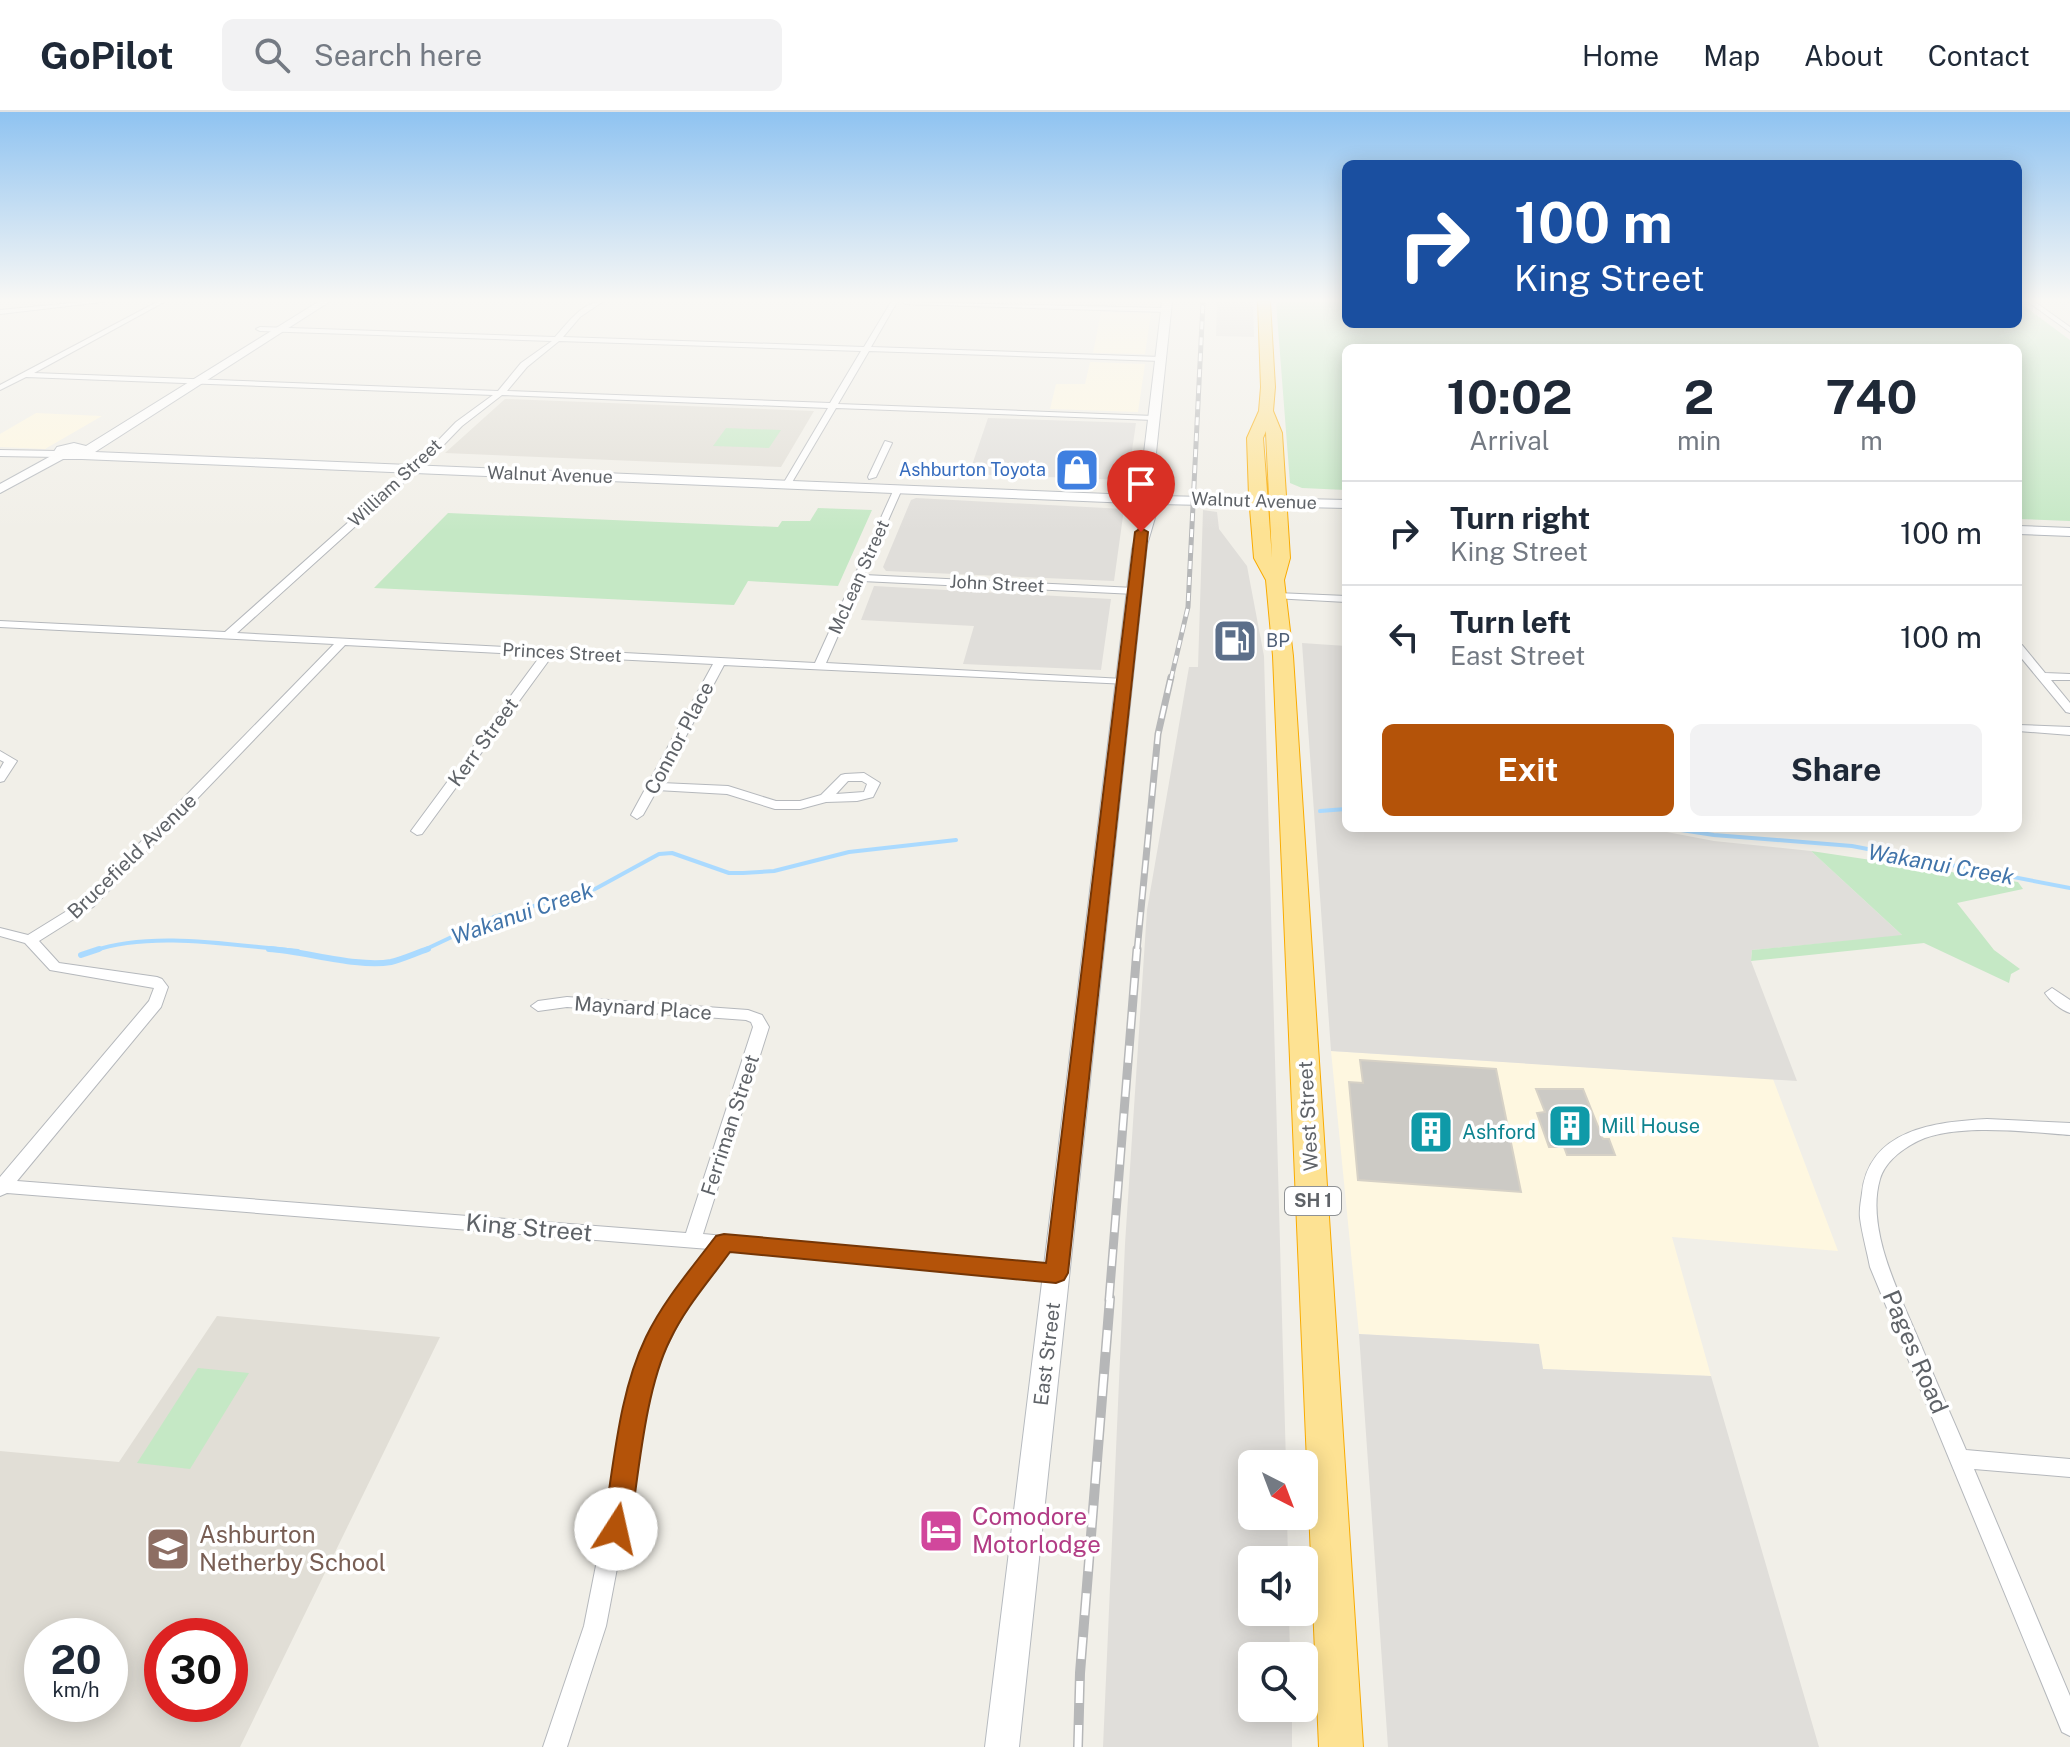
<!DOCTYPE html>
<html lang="en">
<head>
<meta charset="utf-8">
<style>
  :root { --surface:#fff; --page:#f2f2f3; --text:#1f2937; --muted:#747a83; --line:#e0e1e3; --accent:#b45309 }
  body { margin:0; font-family:"Public Sans",sans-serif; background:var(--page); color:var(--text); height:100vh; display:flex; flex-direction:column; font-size:30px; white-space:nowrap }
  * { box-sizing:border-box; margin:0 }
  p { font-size:26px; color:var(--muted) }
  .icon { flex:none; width:44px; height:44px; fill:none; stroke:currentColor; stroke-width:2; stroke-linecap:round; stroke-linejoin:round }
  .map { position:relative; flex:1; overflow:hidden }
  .side { position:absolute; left:1342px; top:232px; width:680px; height:488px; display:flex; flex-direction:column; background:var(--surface); border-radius:12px; box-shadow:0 4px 20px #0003 }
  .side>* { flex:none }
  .guide { position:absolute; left:1342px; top:48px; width:680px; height:168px; border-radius:12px; box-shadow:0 4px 20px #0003; background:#1a4fa0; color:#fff; overflow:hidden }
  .needle { width:52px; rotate:138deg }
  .tools { position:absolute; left:1238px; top:1338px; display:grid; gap:16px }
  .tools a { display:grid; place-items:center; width:80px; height:80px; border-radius:12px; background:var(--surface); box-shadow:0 4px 20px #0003; font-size:40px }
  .speed { position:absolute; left:24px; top:1506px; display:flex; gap:16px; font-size:40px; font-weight:700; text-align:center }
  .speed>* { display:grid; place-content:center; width:104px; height:104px; border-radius:50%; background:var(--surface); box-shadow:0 4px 20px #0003; line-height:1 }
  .speed small { font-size:20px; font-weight:400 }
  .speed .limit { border:12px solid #d22; background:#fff; color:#111 }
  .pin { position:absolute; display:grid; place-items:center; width:68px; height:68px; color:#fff; margin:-82px -34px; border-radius:50% 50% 50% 0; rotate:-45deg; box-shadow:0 0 8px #0007 }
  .pin .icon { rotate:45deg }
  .me { position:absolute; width:88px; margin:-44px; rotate:10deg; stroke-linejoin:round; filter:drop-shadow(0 0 6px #0008) }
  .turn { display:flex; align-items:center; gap:28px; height:168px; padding:0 40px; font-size:36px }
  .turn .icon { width:104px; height:104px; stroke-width:2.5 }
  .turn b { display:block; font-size:56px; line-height:68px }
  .eta { display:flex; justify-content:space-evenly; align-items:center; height:136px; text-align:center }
  .eta b { font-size:48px; font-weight:700; line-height:56px }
  .action { display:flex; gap:16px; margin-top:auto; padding:16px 40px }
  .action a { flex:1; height:92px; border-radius:12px; background:var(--accent); color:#fff; font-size:32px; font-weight:700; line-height:92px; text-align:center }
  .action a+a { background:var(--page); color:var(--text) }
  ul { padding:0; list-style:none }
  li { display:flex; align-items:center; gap:24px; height:104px; padding:0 40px; border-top:2px solid var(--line) }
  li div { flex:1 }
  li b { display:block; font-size:30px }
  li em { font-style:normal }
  header { display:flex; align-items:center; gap:48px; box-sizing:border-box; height:112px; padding:0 40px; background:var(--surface); border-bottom:2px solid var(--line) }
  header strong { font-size:38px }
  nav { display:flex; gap:44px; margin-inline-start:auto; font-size:28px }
  .search { width:560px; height:72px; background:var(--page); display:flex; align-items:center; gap:20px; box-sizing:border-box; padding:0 28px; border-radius:12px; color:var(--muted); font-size:30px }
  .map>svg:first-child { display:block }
  .commercial { fill:#fef7e0 }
  .industrial { fill:#e0deda }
  .education { fill:#e1ded6; fill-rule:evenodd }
  .green { fill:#c5e8c5 }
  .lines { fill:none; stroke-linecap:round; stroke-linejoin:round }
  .stream-far1 { stroke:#aadaff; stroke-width:4 }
  .stream { stroke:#aadaff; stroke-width:6 }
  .building { fill:#cccac5; stroke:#d6d1c6; stroke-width:2 }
  .street-casing { stroke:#b5b8bc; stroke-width:2 }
  .secondary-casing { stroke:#b6babf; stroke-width:2 }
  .highway-casing { stroke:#f9ab00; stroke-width:2 }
  .street { fill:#fff; fill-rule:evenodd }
  .secondary { fill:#fff; fill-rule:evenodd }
  .highway { fill:#fde293; fill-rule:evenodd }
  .rail-far3-casing { stroke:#b6b7b8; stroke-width:5 }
  .rail-far2-casing { stroke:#b6b7b8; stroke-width:7 }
  .rail-far1-casing { stroke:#b6b7b8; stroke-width:9 }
  .rail-casing { stroke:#b6b7b8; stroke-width:10 }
  .rail-far3 { stroke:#fff; stroke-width:3; stroke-dasharray:8; stroke-linecap:butt }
  .rail-far2 { stroke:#fff; stroke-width:4; stroke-dasharray:13; stroke-linecap:butt }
  .rail-far1 { stroke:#fff; stroke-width:6; stroke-dasharray:17; stroke-linecap:butt }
  .rail { stroke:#fff; stroke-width:7; stroke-dasharray:22; stroke-linecap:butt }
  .route { fill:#b45309; stroke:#753606; stroke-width:2 }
  .labels { text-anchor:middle; stroke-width:7; stroke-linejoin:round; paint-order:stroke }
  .far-shop-label { font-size:18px; fill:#366cbe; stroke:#fff; text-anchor:end }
  .far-street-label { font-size:18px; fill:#5f6368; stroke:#fff }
  .far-service-label { font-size:18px; fill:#4e5e75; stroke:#fff; text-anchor:start }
  .shield { fill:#fff; stroke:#8f9295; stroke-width:2 }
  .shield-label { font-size:18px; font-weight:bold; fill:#5f6368 }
  .street-label { font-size:20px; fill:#5f6368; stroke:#fff }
  .culture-label { font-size:20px; fill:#0d838f; stroke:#fff; text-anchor:start }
  .water-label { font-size:22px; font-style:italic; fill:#4174aa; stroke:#fff }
  .near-street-label { font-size:24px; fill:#5f6368; stroke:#fff }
  .near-hotel-label { font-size:24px; fill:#b23c85; stroke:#fff; text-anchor:start }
  .near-education-label { font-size:24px; fill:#785e54; stroke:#fff; text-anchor:start }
</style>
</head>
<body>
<header>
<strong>GoPilot</strong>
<div class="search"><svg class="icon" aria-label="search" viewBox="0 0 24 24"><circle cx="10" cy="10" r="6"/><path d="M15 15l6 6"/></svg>Search here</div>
<nav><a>Home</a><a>Map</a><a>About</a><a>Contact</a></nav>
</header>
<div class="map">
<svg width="2070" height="1635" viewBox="0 0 2070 1635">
  <rect width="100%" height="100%" fill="#f1efe8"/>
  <!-- commercial -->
  <path class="commercial" d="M1101 200 1151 201 1145 242 1093 241Z
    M1090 250 1145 252 1138 300 1050 297 1056 272H1085Z
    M36 301 102 304 45 337 0 335V322Z
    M1331 939 1773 967 1838 1139 1672 1125 1711 1264 1543 1257 1538 1232 1359 1222Z"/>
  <!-- industrial -->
  <path class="industrial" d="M1217 190H1253L1254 225 1216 224Z
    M988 306 1136 311 1128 366 1122 368 969 362Z
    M916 386 1124 397 1114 469 886 459 883 455 911 388Z
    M1203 398 1217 400 1219 417 1247 454 1264 544 1286 1352H1252V1404H1287L1288 1448H1252V1500H1289L1290 1544H1252V1596H1292V1635H1103L1125 1132 1147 798 1189 555H1198Z
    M874 474 1111 487 1101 558 963 552 974 514 861 508Z
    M1302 531 1346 534V716H1646L1714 729 1811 739 1903 824 1752 838 1751 849 1797 969 1331 939Z
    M1359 1222 1539 1232 1543 1257 1711 1264 1819 1635H1388Z"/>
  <!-- education -->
  <path class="education" d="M505 287 814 299 781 355 445 341Z
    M217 1204 440 1225 240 1635H0V1339L119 1350ZM42 1524H110V1592H42ZM162 1524H230V1592H162Z"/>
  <!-- green -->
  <path class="green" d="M1276 190H1346V212H2018L2019 190 2070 228V409L2018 407V236H1346V378L1302 376 1290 371Z
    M726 316 781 318 769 336 713 334Z
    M818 396 872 398 838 474 748 469 734 493 374 476 448 401 778 415 782 409H810Z
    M1811 739 2018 770 2023 777 1957 791 1994 838 2020 857 2011 862 2009 871 1924 831 1751 849 1752 838 1902 823Z
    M198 1256 249 1261 190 1357 137 1351Z"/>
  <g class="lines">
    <!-- stream-far1 -->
    <path class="stream-far1" d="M1320 699 1346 697
      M1668 716 1714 723 1852 734 2070 776
      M93 839C153 818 236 834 298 839
      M422 839 494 805 595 777 659 742 672 741 729 761H743L774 759 849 740 956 728"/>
    <!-- stream -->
    <path class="stream" d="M269 837C305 839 357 856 391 850 403 847 416 841 428 837
      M81 843 99 837"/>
  </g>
  <!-- building -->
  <path class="building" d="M1360 948 1496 957 1521 1080 1358 1068 1349 970 1363 971Z
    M1536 977H1583L1603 1027H1609L1615 1043H1567L1564 1035H1549L1537 1001 1545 1000Z"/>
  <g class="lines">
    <!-- street casing -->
    <g class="street-casing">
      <path id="street" d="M82 190H102L0 202V198Z
        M157 190H164L34 261 498 279 521 251 552 229 260 219 256 217 260 215 555 225C567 212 583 189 602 190L580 205 563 225 864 235 891 190H897L871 235 1161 245 1165 247 1161 249 869 239 838 292 1154 304 1158 306 1154 308 836 296 791 372 787 375 783 372 828 296 502 283 462 314 431 346 237 521 815 551 894 377 898 374 902 377 864 463 1135 476 1140 479 1135 482 862 469 826 551 1124 567 1130 570 1128 572 724 553 661 671 728 674 776 689H800L821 683 841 663 845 662 864 661 880 671 873 685 857 689 826 690 800 697H775L727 682 657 678 643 703 637 707 631 703 713 552 552 544 422 722 417 723 411 719 541 543 345 533 93 795 39 829 59 851 157 865 162 867 168 875 161 895 17 1069 686 1121 753 915 751 910 746 908 567 895 538 899 531 894 538 889 567 885 748 898 762 903 769 915 703 1122 1062 1156 1065 1161 1062 1166 1056 1168 728 1138C697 1179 670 1219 653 1267L606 1514 567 1635H543L584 1514 633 1267 661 1206 681 1174 709 1137 7 1081 0 1084V1065L149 889 154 876 50 858 25 831 0 824V816L28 823 83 789 334 532 0 515V509L225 520 425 342 456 310 493 283 26 265 0 278V273ZM559 229 861 239 830 291 507 279 527 255ZM848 669H862L867 672 864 680 836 682Z
        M902 190 1166 196 1169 198 1166 200 905 192Z
        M2028 190H2035L2070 215V220Z
        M885 329 892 331 876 365 869 367 868 365Z
        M0 338 57 339 61 342 57 345 0 344Z
        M1277 481 1346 484V490L1273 486V482Z
        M2018 532 2022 533 2045 561 2070 562V568H2051L2070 591V601L2066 600 2018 542Z
        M2018 613 2070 615V623L2018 619Z
        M0 639 17 649 4 669 0 670V657L4 650 0 648Z
        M2052 876 2070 888V901C2061 898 2050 889 2045 881Z
        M1987 1007 2070 1011V1023C2028 1020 1956 1011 1918 1029 1902 1037 1885 1050 1880 1067 1865 1118 1901 1185 1920 1231 1935 1267 1951 1303 1966 1338L2070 1347V1365L1974 1357 2070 1584V1624L2062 1620 1870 1155C1867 1139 1862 1122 1860 1106 1859 1098 1861 1089 1862 1081 1869 1017 1935 1010 1987 1007Z"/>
    </g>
    <!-- secondary casing -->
    <g class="secondary-casing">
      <path id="secondary" d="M318 190H329L95 340 1133 383 1135 352 1144 341 1162 190H1172L1156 341 1160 356V384L1346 388V396L1159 392 1147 433 1019 1635H985L1132 437 1146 391 1143 400 1138 401 1131 397 1132 391 82 347H63L0 381V372L51 344 57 335 74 331 86 334Z
        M2018 414 2070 416V424L2018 422Z"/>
    </g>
    <!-- highway casing -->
    <g class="highway-casing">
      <path id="highway" d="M1258 190H1270L1275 275 1273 299 1282 321 1290 446 1284 468 1293 544 1363 1635H1319L1273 544 1266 468 1254 446 1249 384 1247 326 1259 299 1261 275ZM1266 319V321L1272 446 1263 326Z"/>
    </g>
    <!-- street -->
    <use href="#street" class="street"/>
    <!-- secondary -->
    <use href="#secondary" class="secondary"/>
    <!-- highway -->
    <use href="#highway" class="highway"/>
    <!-- rail-far3 casing -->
    <g class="rail-far3-casing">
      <path id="rail-far3" d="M1171 567 1188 495 1203 190"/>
    </g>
    <!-- rail-far2 casing -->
    <g class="rail-far2-casing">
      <path id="rail-far2" d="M1137 839 1158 622 1171 565"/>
    </g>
    <!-- rail-far1 casing -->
    <g class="rail-far1-casing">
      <path id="rail-far1" d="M1109 1188 1137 837"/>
    </g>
    <!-- rail casing -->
    <g class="rail-casing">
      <path id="rail" d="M1078 1635 1080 1561 1110 1186"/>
    </g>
    <!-- rail-far3 -->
    <use href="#rail-far3" class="rail-far3"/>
    <!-- rail-far2 -->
    <use href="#rail-far2" class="rail-far2"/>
    <!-- rail-far1 -->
    <use href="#rail-far1" class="rail-far1"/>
    <!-- rail -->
    <use href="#rail" class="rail"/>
  </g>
  <!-- sky -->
  <linearGradient id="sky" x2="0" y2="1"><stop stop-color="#8fc3f1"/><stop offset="0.45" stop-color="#f9f8f5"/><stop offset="1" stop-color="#f9f8f5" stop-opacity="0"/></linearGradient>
  <rect width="2070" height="419" fill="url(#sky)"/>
  <!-- route -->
  <path class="route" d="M1141 416 1148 420 1068 1161 1064 1168 1056 1171 730 1140C709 1169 685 1196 670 1228 645 1278 639 1360 630 1417L626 1426 616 1429 607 1426 603 1417C614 1354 618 1283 646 1225 664 1188 691 1157 716 1124L724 1122 1046 1151 1135 420Z"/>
  <!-- icons -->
  <defs>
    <g id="shop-square" transform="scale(2.3)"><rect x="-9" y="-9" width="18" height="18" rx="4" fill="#3f7fe0" stroke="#fff"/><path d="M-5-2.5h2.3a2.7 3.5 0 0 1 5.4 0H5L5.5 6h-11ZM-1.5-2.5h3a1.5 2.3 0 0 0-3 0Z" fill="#fff"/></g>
    <g id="fuel-square" transform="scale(2.3)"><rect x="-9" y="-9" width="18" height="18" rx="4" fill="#5c6f8a" stroke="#fff"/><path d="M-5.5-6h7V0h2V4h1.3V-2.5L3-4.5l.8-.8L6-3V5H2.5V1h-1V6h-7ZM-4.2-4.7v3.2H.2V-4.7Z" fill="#fff"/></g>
    <g id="building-square" transform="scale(2.3)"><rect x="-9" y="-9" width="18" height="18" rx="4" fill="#0f9aa8" stroke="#fff"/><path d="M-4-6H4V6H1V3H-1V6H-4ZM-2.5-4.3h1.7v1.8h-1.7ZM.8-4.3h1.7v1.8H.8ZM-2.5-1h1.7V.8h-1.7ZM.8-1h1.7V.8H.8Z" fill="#fff"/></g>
    <g id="hotel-square" transform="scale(2.3)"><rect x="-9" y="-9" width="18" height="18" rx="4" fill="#d1479c" stroke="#fff"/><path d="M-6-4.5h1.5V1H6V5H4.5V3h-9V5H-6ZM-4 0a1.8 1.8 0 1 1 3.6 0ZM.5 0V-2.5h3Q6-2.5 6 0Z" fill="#fff"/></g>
    <g id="school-square" transform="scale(2.3)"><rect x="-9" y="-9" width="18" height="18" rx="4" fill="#8d6e63" stroke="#fff"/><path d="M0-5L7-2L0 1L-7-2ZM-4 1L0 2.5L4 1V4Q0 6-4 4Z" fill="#fff"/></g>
  </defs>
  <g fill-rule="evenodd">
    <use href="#shop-square" x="1077" y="358"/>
    <use href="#fuel-square" x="1235" y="529"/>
    <use href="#building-square" x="1570" y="1014"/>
    <use href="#building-square" x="1431" y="1020"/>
    <use href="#hotel-square" x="941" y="1419"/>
    <use href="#school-square" x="168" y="1437"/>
  </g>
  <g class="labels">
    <!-- far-shop labels -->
    <g class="far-shop-label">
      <text x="1046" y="364">Ashburton Toyota</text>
    </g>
    <!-- far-street labels -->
    <g class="far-street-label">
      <text transform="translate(550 363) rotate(2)" y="6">Walnut Avenue</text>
      <text transform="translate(395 371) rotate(-43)" y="6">William Street</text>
      <text transform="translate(1254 389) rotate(2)" y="6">Walnut Avenue</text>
      <text transform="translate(859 465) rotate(-66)" y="6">McLean Street</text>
      <text transform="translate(997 472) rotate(3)" y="6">John Street</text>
      <text transform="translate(562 541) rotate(3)" y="6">Princes Street</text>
    </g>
    <!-- far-service labels -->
    <g class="far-service-label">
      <text x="1266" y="535">BP</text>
    </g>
    <!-- shield labels -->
    <rect class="shield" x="1285" y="1075" width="56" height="28" rx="6"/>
    <g class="shield-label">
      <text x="1313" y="1095">SH 1</text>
    </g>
    <!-- street labels -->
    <g class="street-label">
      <text transform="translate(679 626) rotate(-62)" y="7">Connor Place</text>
      <text transform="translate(483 630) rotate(-54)" y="7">Kerr Street</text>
      <text transform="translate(132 744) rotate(-44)" y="7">Brucefield Avenue</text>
      <text transform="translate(643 896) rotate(4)" y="7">Maynard Place</text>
      <text transform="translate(1308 1004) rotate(-93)" y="7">West Street</text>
      <text transform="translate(730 1013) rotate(-72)" y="7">Ferriman Street</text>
      <text transform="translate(1047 1242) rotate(-83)" y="7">East Street</text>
    </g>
    <!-- culture labels -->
    <g class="culture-label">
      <text x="1601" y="1021">Mill House</text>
      <text x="1462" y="1027">Ashford</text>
    </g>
    <!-- water labels -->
    <g class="water-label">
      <text transform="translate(1941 752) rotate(10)" y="8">Wakanui Creek</text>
      <text transform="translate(522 801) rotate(-19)" y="8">Wakanui Creek</text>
    </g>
    <!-- near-street labels -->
    <g class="near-street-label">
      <text transform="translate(529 1116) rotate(5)" y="8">King Street</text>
      <text transform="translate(1915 1240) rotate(67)" y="8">Pages Road</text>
    </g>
    <!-- near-hotel labels -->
    <g class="near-hotel-label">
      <text x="972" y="1413">Comodore<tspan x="972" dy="28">Motorlodge</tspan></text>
    </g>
    <!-- near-education labels -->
    <g class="near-education-label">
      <text x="199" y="1431">Ashburton<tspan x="199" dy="28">Netherby School</tspan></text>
    </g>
  </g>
</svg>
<div class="tools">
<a><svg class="needle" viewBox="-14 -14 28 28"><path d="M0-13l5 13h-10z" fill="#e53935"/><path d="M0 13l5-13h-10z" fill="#747a83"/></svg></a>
<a><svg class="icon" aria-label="sound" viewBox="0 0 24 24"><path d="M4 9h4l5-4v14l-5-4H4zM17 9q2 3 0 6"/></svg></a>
<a><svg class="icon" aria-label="search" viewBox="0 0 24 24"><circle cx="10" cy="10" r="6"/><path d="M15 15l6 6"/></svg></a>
</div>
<div class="speed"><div>20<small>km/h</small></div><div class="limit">30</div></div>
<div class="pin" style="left:1141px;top:420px;background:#d93025"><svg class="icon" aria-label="arrive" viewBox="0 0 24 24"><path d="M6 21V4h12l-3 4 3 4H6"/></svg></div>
<svg class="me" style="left:616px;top:1417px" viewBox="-20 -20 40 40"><circle r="19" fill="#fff"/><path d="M0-13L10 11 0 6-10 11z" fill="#b45309"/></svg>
<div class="guide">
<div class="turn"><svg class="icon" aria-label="right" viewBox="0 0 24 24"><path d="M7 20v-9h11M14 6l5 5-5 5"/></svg><div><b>100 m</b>King Street</div></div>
</div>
<section class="side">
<div class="eta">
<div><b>10:02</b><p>Arrival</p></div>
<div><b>2</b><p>min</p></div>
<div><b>740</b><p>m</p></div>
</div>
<ul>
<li><svg class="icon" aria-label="right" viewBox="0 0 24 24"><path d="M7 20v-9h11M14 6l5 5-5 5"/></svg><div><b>Turn right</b><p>King Street</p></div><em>100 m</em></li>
<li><svg class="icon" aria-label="left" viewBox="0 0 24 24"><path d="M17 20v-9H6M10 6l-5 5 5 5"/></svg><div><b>Turn left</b><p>East Street</p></div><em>100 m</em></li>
</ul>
<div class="action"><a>Exit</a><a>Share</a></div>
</section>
</div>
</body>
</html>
